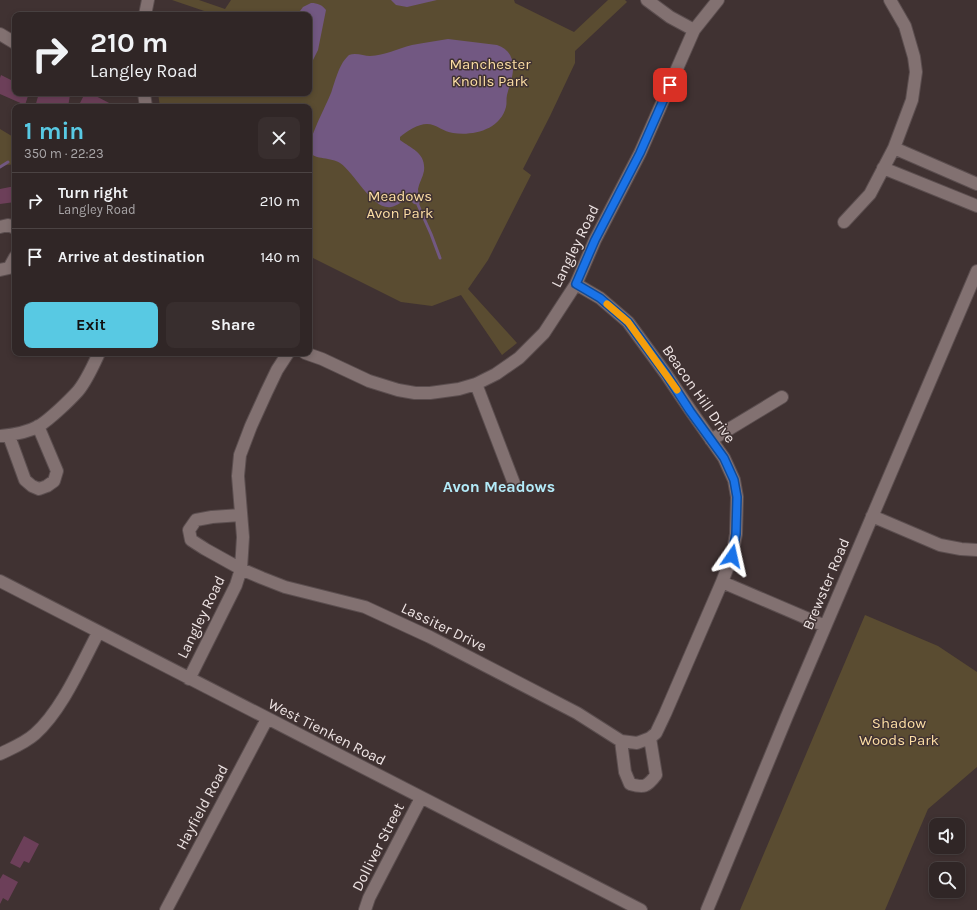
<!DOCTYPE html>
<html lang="en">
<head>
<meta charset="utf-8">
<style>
  :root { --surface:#302626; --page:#382e2e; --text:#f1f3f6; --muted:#a8a5a7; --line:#4b4343; --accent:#58c9e3 }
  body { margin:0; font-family:Karla,sans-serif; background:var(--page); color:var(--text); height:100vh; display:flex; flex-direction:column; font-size:15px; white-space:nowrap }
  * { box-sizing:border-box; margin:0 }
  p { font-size:13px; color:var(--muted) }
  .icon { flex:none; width:22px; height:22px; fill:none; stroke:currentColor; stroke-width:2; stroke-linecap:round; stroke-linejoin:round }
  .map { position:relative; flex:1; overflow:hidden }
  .details { position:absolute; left:12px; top:104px; width:300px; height:252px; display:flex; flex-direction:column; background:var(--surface); border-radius:8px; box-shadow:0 2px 6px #0003,0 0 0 1px var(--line) }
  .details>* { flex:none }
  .guide { position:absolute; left:12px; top:12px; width:300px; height:84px; border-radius:8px; box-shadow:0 2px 6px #0003,0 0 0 1px var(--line); background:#302626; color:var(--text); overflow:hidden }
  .fabs { position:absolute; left:929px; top:818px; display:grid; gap:8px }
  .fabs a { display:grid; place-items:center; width:36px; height:36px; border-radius:8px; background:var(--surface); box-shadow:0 2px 6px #0003,0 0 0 1px var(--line); font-size:20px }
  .pin { position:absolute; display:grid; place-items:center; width:34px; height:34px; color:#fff; margin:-17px; border-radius:8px; box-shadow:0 2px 6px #0006 }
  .me { position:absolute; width:44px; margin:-22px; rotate:11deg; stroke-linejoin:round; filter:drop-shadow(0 0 3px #0008) }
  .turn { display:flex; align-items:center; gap:14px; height:84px; padding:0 12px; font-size:18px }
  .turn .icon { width:52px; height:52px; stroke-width:2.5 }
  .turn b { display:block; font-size:28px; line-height:34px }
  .round { display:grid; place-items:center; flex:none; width:42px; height:42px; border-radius:8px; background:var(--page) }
  .headline { display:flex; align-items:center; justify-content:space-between; height:68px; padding:0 12px }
  h1 { font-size:24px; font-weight:700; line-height:30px; color:var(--accent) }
  .action { display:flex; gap:8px; margin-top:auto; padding:8px 12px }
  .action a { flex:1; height:46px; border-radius:8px; background:var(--accent); color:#111; font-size:16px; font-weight:700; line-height:46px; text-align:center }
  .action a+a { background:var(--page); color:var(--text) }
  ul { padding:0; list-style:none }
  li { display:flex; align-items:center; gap:12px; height:56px; padding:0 12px; border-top:1px solid var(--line) }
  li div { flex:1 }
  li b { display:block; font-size:15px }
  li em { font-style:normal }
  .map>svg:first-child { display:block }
  .green { fill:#5a4c31 }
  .water { fill:#725882 }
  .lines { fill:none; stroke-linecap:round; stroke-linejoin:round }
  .stream { stroke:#725882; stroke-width:3 }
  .building { fill:#6c3f59 }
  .minor-casing { stroke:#5b4e4f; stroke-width:14 }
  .minor { stroke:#827171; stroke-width:12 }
  .route-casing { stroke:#114b97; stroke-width:10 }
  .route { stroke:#1a73e8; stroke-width:7 }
  .slow { stroke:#f59e0b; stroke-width:7 }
  .labels { text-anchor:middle; stroke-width:3; stroke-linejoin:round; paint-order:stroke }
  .park-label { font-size:15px; fill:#fcdda4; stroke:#403232 }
  .street-label { font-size:15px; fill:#eee4e4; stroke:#403232 }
  .neighbourhood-label { font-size:16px; font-weight:bold; fill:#b3ebf9; stroke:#403232 }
</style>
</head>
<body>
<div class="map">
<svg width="977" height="910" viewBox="0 0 977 910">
  <rect width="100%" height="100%" fill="#403232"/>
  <!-- green -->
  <path class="green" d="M172 0H199L225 9 231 0H514L515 3 574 32 608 0H625L627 2 575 51V63L550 116 523 169 531 175 488 260 468 289 517 343 502 355 461 295 432 306 401 302 309 256V107H160L158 93H309V15H216Z
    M0 129 15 138V164L0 166Z
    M865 615 938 646 977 672V767L928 809 885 910H740Z"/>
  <!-- water -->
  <path class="water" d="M391 0H437L407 7 396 5Z
    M311 3C318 3 322 5 326 10L318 50 309 68V15H297L303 7Z
    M448 39 497 45C508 49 513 56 513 68 513 78 509 86 507 95 506 99 507 103 506 107 500 130 473 136 453 133 444 132 436 124 427 124 418 124 407 131 400 137V140C412 149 426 153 424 171 423 177 419 183 418 189 418 195 421 199 419 205L414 204 408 198C403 201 397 206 391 207 372 210 355 173 340 163 332 157 314 160 310 152 305 143 329 101 332 90 335 81 338 70 343 62 345 59 347 57 349 55 356 52 364 56 370 56 385 55 397 49 412 45 423 43 436 41 448 39Z"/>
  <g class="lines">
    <!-- stream -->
    <path class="stream" d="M0 167 8 162
      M418 205 431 234 440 258"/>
  </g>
  <!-- building -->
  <path class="building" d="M1 75 15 82V93H29L25 105 0 94V78Z
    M39 93H65L70 95 68 107H35Z
    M85 93H90L113 105 112 107H78Z
    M15 186V202L0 204V189Z
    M24 836 39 844 29 863 24 861 20 868 10 863Z
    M3 874 18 882 8 901 3 898 0 904V879Z"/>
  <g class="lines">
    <!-- minor casing -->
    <g class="minor-casing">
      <path id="minor" d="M647 0 670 17 694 30
        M145 15 148 0
        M0 34 15 43
        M144 93 146 107
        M894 148 977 184
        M883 168 977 206
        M844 222 870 194 894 148 912 100 916 72 914 57 905 26 890 0
        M0 227 8 225 15 228
        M0 270 9 268 15 257
        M576 284 600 298 628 322 666 374 691 411 724 458 734 480 737 497 736 534 732 556 722 582 825 626
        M305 353 322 359 369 381 398 390 415 393H430L459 389 476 384 496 374 519 358 544 333 576 284 595 240 640 153 694 30 718 0
        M476 384 515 486
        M0 436C12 435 28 432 39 426 50 419 69 401 78 391 87 380 93 366 99 353
        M9 436 25 480 32 486 39 489 47 486 54 481 57 471 38 426
        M711 440 782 397
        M241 515 212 517 196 520 189 530 191 540 205 549 241 569 262 578 285 587 365 607 430 637 577 713 621 741 637 743 650 738 656 733 665 714 722 582
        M872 516 940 545 961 549 977 550
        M0 581 641 910
        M189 679 236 585 241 569 243 537 238 476 240 455 251 426 266 393 277 370 288 353
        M621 741 625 772 630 784C644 788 647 787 656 775L650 738
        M0 754C12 748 25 743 35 734 62 710 81 665 98 633
        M166 910 267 719
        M365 910 369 898 421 798
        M707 910 787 716 977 271"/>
    </g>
    <!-- minor -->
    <use href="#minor" class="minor"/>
  </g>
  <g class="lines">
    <!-- route casing -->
    <g class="route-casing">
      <path id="route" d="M670 85 640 153 595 240 576 284 600 298 628 322 666 374 690 411 724 458 734 480 737 497 736 534 732 556"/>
    </g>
    <!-- route -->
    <use href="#route" class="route"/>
    <!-- slow -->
    <path class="slow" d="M607 304 628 322 677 390"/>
  </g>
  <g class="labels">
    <!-- park labels -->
    <g class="park-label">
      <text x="490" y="69">Manchester<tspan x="490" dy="17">Knolls Park</tspan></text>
      <text x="400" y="201">Meadows<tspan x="400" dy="17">Avon Park</tspan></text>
      <text x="899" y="728">Shadow<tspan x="899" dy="17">Woods Park</tspan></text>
    </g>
    <!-- street labels -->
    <g class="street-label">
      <text transform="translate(575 246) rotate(-64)" y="5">Langley Road</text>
      <text transform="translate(699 394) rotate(55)" y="5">Beacon Hill Drive</text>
      <text transform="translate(826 584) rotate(-67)" y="5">Brewster Road</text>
      <text transform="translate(201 617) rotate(-64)" y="5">Langley Road</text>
      <text transform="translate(444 627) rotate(26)" y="5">Lassiter Drive</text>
      <text transform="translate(327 732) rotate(27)" y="5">West Tienken Road</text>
      <text transform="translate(202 807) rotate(-62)" y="5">Hayfield Road</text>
      <text transform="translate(378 847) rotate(-63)" y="5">Dolliver Street</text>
    </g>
    <!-- neighbourhood labels -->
    <g class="neighbourhood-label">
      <text x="499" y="492">Avon Meadows</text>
    </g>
  </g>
</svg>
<div class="fabs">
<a><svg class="icon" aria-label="sound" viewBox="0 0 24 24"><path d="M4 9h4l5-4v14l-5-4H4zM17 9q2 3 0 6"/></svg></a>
<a><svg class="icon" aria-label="search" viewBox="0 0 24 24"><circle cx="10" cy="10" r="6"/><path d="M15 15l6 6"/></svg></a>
</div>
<div class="pin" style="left:670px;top:85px;background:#d93025"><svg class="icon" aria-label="arrive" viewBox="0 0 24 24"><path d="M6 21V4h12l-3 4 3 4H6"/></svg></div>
<svg class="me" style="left:732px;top:556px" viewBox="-20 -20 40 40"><path d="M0-17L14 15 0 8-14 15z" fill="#1a73e8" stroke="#fff" stroke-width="4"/></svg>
<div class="guide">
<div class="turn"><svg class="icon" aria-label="right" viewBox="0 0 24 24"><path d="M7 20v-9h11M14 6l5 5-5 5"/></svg><div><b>210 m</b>Langley Road</div></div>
</div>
<section class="details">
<div class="headline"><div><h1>1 min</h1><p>350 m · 22:23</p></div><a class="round"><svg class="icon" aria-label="close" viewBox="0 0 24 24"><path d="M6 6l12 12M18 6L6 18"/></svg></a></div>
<ul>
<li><svg class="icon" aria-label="right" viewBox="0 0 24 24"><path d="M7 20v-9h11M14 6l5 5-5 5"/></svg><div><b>Turn right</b><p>Langley Road</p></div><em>210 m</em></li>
<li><svg class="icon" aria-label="arrive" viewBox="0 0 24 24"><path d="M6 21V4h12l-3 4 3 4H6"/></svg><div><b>Arrive at destination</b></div><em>140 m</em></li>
</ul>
<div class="action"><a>Exit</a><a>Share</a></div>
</section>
</div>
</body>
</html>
